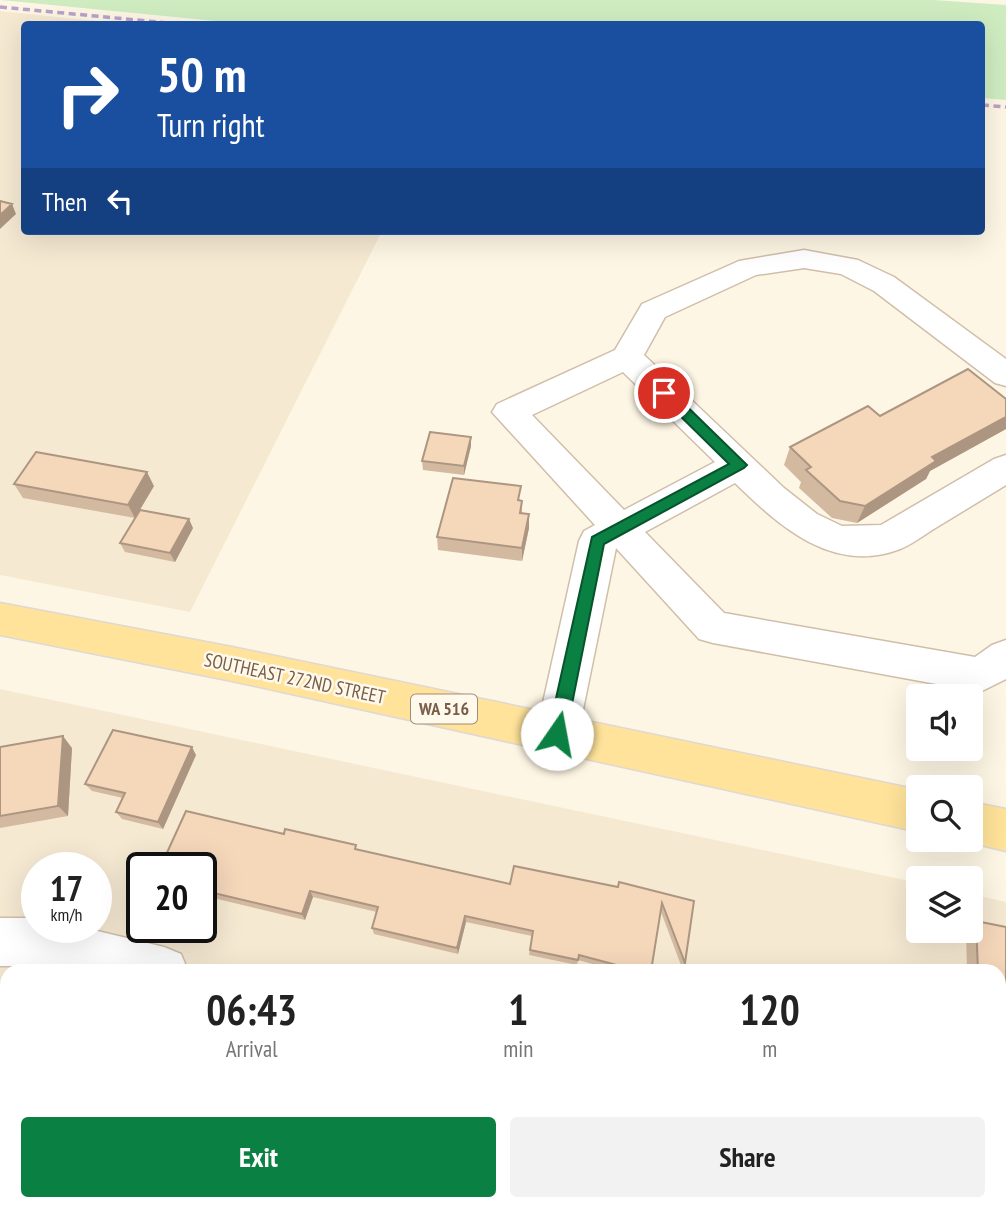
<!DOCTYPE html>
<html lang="en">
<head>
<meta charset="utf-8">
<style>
  :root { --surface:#fff; --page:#f2f2f2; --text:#222; --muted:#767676; --accent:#0b8043 }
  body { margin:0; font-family:"PT Sans Narrow",sans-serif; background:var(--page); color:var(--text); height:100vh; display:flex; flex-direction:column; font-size:26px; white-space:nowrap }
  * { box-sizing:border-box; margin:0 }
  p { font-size:23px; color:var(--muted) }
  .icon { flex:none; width:38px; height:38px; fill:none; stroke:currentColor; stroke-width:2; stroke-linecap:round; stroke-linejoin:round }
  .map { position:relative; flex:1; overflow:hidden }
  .side { position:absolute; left:0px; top:964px; width:1006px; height:247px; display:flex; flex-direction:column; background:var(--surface); border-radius:21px 21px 0 0; box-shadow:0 7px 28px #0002 }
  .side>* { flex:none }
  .guide { position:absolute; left:21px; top:21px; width:964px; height:214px; border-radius:7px; box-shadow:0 7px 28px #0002; background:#1a4fa0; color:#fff; overflow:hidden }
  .controls { position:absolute; left:906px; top:684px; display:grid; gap:14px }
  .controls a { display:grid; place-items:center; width:77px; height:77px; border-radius:7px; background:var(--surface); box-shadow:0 7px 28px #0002; font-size:35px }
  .speed { position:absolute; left:21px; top:852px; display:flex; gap:14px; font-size:35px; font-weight:700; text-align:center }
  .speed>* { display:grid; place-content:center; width:91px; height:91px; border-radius:50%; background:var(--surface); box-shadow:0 7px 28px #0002; line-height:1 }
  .speed small { font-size:18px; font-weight:400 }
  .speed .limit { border:4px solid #111; border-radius:10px; background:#fff; color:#111 }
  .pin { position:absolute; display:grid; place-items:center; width:60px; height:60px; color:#fff; margin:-30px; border:4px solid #fff; border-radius:50%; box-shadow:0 2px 7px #0007 }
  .me { position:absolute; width:77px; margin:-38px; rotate:12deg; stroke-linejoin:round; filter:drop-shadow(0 0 5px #0008) }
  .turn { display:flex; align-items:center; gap:24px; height:147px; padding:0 21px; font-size:32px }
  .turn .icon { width:91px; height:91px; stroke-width:2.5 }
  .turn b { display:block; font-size:49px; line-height:60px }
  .then { display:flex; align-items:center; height:66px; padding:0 21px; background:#0003; gap:14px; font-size:26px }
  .eta { display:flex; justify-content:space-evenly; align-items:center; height:119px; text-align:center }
  .eta b { font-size:42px; font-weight:600; line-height:49px }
  .cta { display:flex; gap:14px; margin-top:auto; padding:14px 21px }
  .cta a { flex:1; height:80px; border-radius:7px; background:var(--accent); color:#fff; font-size:28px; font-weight:600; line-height:80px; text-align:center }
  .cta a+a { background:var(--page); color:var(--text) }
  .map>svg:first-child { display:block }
  .residential { fill:#f6e9d2; fill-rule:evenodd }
  .green { fill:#cfecc1 }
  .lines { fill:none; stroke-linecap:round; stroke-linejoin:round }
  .minor-casing { stroke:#d0beaa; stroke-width:3 }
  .major-casing { stroke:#dfd8d3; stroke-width:3 }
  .minor { fill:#fff; fill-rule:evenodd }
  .major { fill:#ffe39a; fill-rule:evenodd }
  .rail { stroke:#baa1c8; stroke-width:3.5; stroke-dasharray:7 4.5; stroke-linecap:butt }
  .wall { fill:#d3b9a0 }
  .shaded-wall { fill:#ac9682 }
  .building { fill:#f5d7ba; stroke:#ac9682; stroke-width:2 }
  .route { fill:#0b8043; stroke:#07532c; stroke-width:2 }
  .labels { text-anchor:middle; stroke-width:5; stroke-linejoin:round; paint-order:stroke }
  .shield { fill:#fff9ec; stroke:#a08c79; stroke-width:2 }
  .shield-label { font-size:18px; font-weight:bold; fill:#785d48 }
  .street-label { font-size:19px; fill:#785d48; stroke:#fff9ec }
</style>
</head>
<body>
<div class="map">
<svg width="1006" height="1210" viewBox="0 0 1006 1210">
  <rect width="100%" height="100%" fill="#fef6e4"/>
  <!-- residential -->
  <path class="residential" d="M0 11 126 24H24V231H382L190 612 0 575Z
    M0 689 919 883V931H971V894L1006 902V1210H0ZM37 868H96V928H37ZM142 868H201V928H142ZM7 971H999V1204H7Z"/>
  <!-- green -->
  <path class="green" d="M1 0H934L1006 5V100L982 98V24H246Z"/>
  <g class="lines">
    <!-- minor casing -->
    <g class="minor-casing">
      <path id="minor" d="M804 250 858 260 894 277 1006 359V386L995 383 874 291 841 274 804 268 756 275 665 317 644 355 784 488 817 514 842 526 881 525 994 459 1006 455V485C983 499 960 513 937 527 925 534 913 544 900 549 833 575 779 526 735 483L645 532 724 613 975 657 992 645 1006 640V679L980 692 713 643 699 639 616 548 578 734 572 747 557 753 542 747 536 734 579 541 584 531 595 525 492 412 497 404 615 350 642 304 739 261ZM623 372 715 462 624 510 532 415Z
        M0 918H37V928H85L164 947 181 954 188 971H67L46 966H0Z
        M539 1204H595L594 1210H538Z"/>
    </g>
    <!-- major casing -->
    <g class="major-casing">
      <path id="major" d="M0 603 232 647 919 790V832L232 681 0 635Z
        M971 802 1006 809V851L960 840H971Z"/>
    </g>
    <!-- minor -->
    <use href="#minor" class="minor"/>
    <!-- major -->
    <use href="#major" class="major"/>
    <!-- rail -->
    <path class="rail" d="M0 7 179 24
      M982 105 1006 107"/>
  </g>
  <!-- wall -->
  <path class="wall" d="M1006 399V429L930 471 926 479 857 523 832 518 799 488 801 482 784 465 790 447 880 416Z
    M471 437V446L464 475 423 470 422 461Z
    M14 484 154 486 135 518 23 498Z
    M520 500 522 501V513L529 514V528L522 561 438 550 437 537Z
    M193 528 175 562 125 552 120 543Z
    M0 747 72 748 68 816 0 828Z
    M196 755 163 829 122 819 116 812 123 798 92 791 85 784Z
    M284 834 510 884 618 887 694 901 685 963 682 968 661 912 651 971H618L578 960 577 965 529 955 532 936 466 922 458 954 374 934 372 928 377 912 313 897 305 920 201 895V868Z
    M976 921 1006 927V1210H951V1204H999V971H967L966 931H971V924Z
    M693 1204H791L790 1210H693Z"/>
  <!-- shaded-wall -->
  <path class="shaded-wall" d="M12 204 16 214 0 229V215Z
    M1006 417V429L930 471 926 479 857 523 865 506 932 457Z
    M471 437V446L464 475V466Z
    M147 472 154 486 135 518 128 505Z
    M529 514V528L522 561V548Z
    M189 519 193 528 175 562 170 553Z
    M63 736 72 748 68 816 58 806Z
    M192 747 196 755 163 829 158 822Z
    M310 891 313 897 305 920 302 914Z
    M465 916 466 922 458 954 457 948Z
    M294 1204H299L297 1209 293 1208Z"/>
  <!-- building -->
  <path class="building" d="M0 201 12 204 0 215Z
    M968 369 1006 399V417L932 457 936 461 865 506 840 501 806 470 811 467 790 447 868 406 880 416Z
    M430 432 471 437 464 466 422 461Z
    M36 452 147 472 128 505 14 484Z
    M453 478 521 486 518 500 522 501 520 513 529 514 522 548 437 537Z
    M140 510 189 519 170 553 120 543Z
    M113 730 192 747 158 822 116 812 125 793 85 784Z
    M63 736 58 806 0 816V747Z
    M186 811 284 834 285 829 356 845 355 849 510 884 514 866 618 887 619 882 694 901 685 963 662 903 651 971H639L579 955 578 960 530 950 533 931 465 916 457 948 372 928 378 907 310 891 302 914 201 890V868H160Z
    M976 921 1006 927V1210H962V1204H999V971H978Z
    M0 1046 7 1048V1125L0 1123Z
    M281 1204H294L293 1208Z
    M375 1204H466L465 1210H373Z
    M698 1204H791L790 1210H697Z"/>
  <!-- route -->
  <path class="route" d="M664 388 669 389 747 465 744 468 604 544 566 734 563 739 557 741 551 739 548 734 592 537 729 464 660 396 658 393Z"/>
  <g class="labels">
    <!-- shield labels -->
    <rect class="shield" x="411" y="694.5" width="66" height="29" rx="5"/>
    <g class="shield-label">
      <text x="444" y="715">WA 516</text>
    </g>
    <!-- street labels -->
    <g class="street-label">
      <text transform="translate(295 678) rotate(12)" y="7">SOUTHEAST 272ND STREET</text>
    </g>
  </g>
</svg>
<div class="controls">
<a><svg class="icon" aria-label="sound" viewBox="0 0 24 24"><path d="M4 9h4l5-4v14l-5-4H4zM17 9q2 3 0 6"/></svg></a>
<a><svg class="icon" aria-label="search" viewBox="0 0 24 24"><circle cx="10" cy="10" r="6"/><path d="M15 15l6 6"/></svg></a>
<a><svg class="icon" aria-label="layers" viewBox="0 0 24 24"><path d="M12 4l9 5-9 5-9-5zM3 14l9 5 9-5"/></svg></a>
</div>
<div class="speed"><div>17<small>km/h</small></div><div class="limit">20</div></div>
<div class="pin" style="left:664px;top:393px;background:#d93025"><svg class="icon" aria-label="arrive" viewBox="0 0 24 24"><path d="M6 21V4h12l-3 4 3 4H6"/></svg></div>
<svg class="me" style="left:557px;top:734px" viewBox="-20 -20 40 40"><circle r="19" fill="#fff"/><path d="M0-13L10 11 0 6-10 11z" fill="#0b8043"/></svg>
<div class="guide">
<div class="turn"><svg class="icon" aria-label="right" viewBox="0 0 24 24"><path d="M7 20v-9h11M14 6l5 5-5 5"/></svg><div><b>50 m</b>Turn right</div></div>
<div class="then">Then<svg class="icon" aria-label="left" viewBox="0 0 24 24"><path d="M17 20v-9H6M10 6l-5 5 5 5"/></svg></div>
</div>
<section class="side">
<div class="eta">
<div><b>06:43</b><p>Arrival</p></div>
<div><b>1</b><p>min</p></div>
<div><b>120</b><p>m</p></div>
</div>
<div class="cta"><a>Exit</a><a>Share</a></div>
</section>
</div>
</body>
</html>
